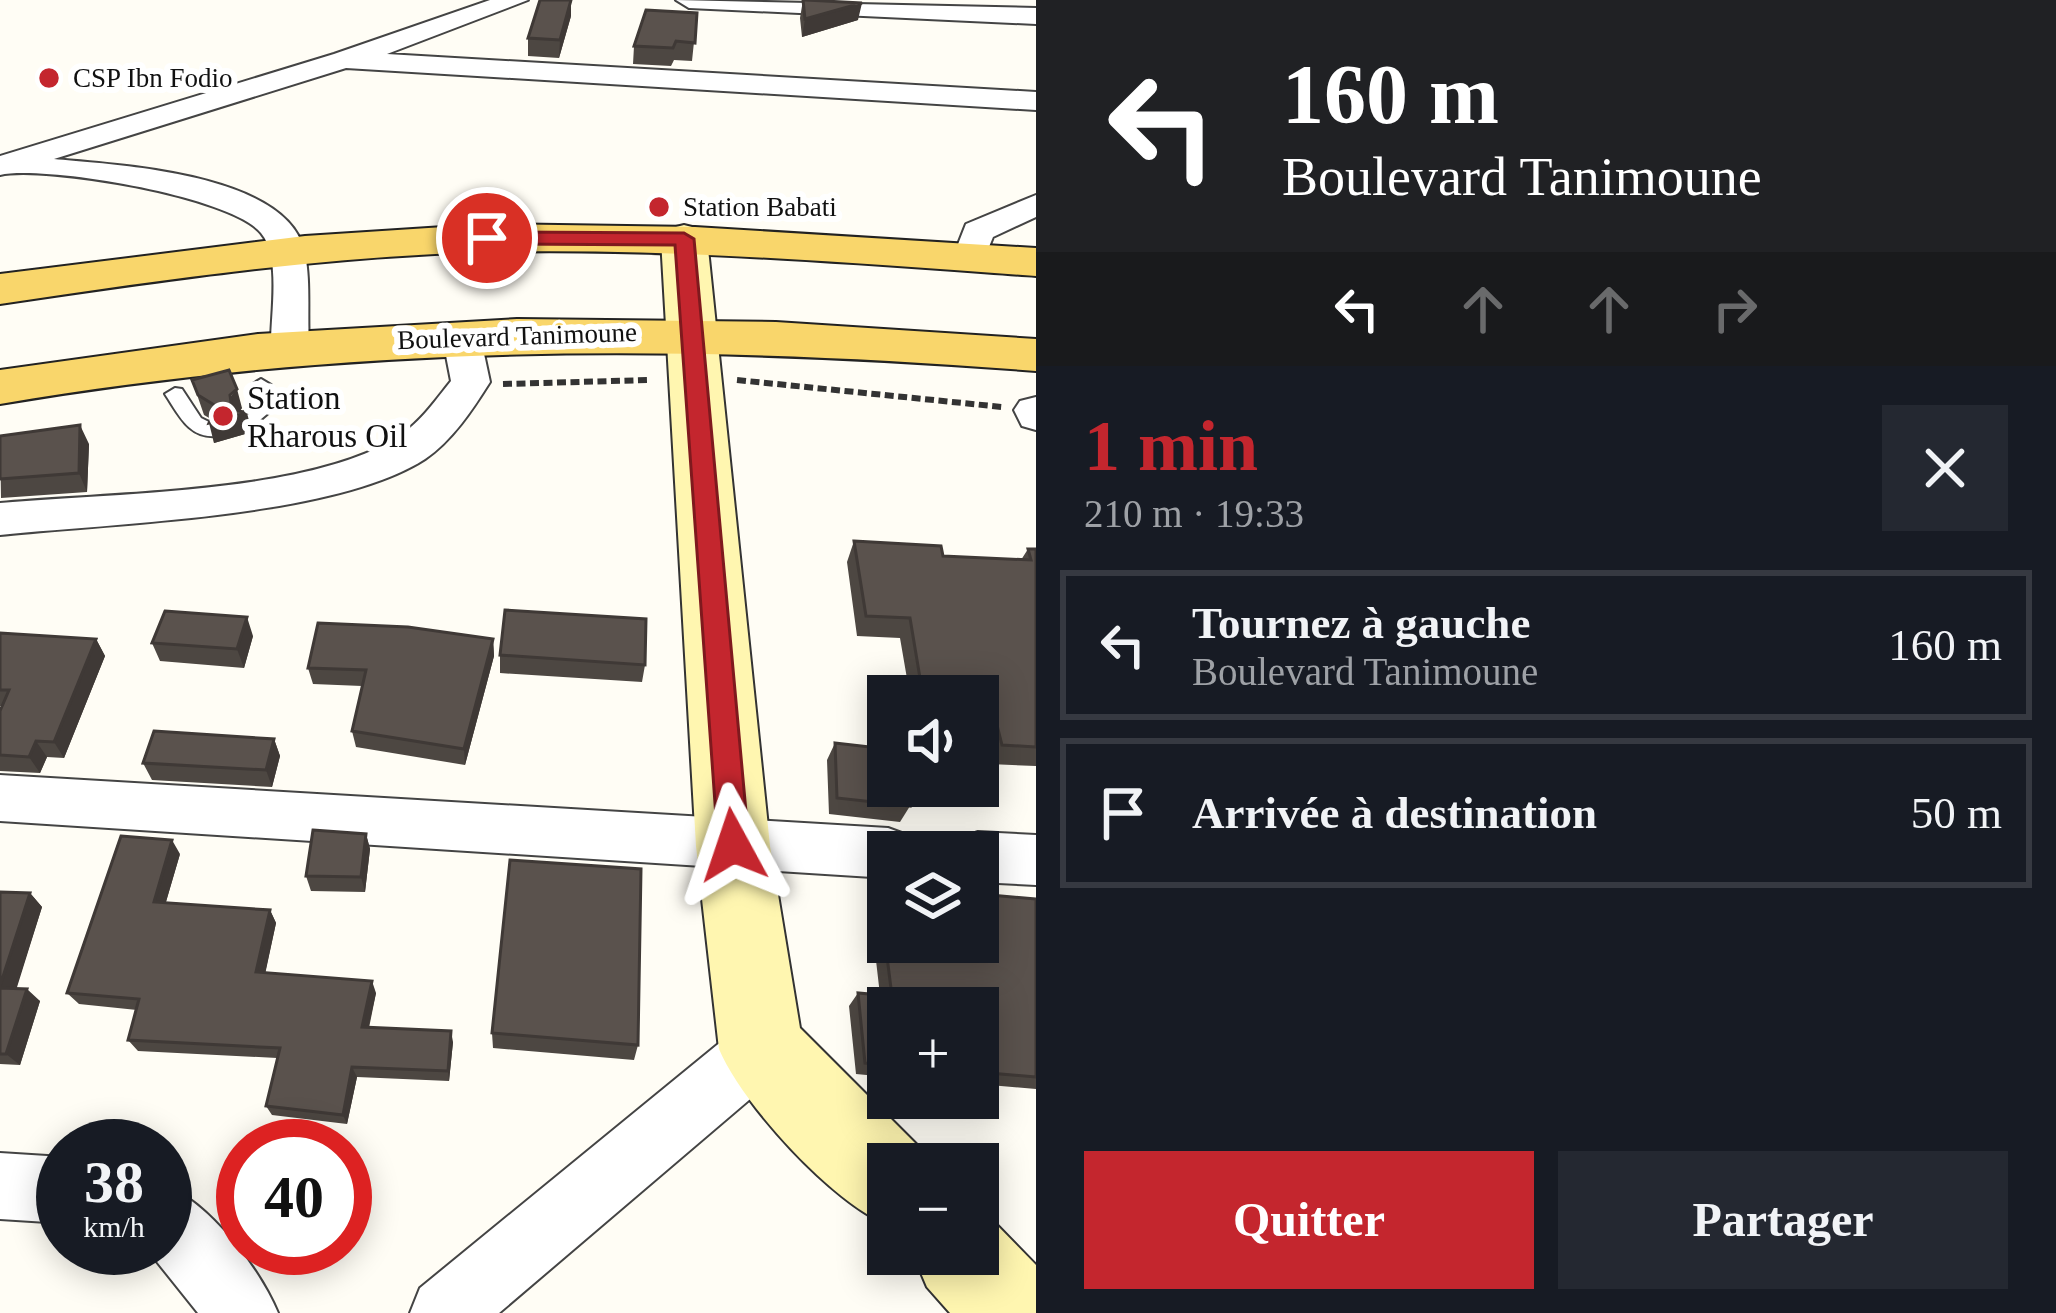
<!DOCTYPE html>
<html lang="fr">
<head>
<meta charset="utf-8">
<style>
  :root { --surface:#171b24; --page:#242831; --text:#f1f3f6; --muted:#9ea1a6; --line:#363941; --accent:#c4262e }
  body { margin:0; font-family:Georgia,serif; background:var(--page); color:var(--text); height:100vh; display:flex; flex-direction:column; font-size:45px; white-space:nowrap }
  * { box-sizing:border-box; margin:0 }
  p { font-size:39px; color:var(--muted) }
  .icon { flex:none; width:66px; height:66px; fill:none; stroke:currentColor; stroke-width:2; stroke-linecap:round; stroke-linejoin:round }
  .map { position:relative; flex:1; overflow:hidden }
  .panel { display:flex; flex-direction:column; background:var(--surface); width:1020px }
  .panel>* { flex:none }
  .top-card { background:#202124; color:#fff; overflow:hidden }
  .controls { position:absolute; left:867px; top:675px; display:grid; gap:24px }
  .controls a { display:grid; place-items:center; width:132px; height:132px; border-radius:0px; background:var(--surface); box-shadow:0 6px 30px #0003; font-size:60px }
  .speed { position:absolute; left:36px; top:1119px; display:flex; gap:24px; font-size:60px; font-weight:700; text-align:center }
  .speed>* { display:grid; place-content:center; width:156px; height:156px; border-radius:50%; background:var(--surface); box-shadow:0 6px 30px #0003; line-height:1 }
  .speed small { font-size:30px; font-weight:400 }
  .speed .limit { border:18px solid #d22; background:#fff; color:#111 }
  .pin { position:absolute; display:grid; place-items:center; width:102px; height:102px; color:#fff; margin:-51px; border:6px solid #fff; border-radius:50%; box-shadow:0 3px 12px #0007 }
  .me { position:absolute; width:132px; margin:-66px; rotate:355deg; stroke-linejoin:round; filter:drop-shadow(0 0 9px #0008) }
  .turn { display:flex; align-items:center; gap:42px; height:252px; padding:0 48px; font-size:54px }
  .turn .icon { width:156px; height:156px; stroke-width:2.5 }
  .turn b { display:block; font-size:84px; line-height:102px }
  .lanes { display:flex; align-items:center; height:114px; padding:0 48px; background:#0003; justify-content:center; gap:60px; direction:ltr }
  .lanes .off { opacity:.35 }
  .round { display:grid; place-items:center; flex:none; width:126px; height:126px; border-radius:0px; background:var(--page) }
  .overview { display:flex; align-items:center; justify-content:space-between; height:204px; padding:0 48px }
  h1 { font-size:72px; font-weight:700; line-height:90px; color:var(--accent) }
  .cta { display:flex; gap:24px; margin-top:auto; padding:24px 48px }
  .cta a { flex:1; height:138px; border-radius:0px; background:var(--accent); color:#fff; font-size:48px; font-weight:700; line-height:138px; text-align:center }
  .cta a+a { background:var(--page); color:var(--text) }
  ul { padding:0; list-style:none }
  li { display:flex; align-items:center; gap:36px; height:150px; margin:0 24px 18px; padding:0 24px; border:6px solid var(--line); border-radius:0px }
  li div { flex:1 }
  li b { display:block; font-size:45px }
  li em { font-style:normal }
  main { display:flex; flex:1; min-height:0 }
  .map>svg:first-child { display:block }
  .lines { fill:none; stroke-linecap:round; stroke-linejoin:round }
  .lane-casing { stroke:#444; stroke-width:4 }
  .street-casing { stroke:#444; stroke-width:4 }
  .secondary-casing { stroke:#333; stroke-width:4 }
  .primary-casing { stroke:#222; stroke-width:4 }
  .path { stroke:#333; stroke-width:6; stroke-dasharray:9 4.5; stroke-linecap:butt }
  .lane { fill:#fff; fill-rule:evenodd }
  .street { fill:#fff; fill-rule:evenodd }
  .secondary { fill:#fff6b0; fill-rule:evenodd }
  .primary { fill:#f9d66b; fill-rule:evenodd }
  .wall { fill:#4d4742 }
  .shaded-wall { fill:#3f3936 }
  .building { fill:#5a524d; stroke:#3f3936; stroke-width:3 }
  .route { fill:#c4262e; stroke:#7f191e; stroke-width:3 }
  .poi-dot { fill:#c4262e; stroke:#fff; stroke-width:4.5 }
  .labels { text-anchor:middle; stroke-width:12; stroke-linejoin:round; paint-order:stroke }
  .far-poi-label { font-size:27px; fill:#111; stroke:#fff; text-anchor:start }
  .far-street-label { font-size:27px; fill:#111; stroke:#fff }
  .poi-label { font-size:33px; fill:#111; stroke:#fff; text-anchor:start }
</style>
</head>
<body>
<main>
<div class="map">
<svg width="1036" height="1313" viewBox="0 0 1036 1313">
  <rect width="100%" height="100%" fill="#fffdf5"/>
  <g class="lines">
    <!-- lane casing -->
    <g class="lane-casing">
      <path id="lane" d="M261 379 271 385 273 409 254 425H240V415L253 406 251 385Z
        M175 388 182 389 201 418 217 426V436C189 439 179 415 165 394Z"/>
    </g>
    <!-- street casing -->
    <g class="street-casing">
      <path id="street" d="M490 0H528L387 54 1036 92V110L346 68 54 159C118 165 285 173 304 250 311 278 307 314 309 343L290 355 271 343C271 313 281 257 261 233 231 196 44 165 0 175V156L334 54Z
        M676 0 1036 8V24L689 8Z
        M1036 195V217L993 237 982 264H958L953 257 966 224Z
        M461 324 480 335 490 382C473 409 452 441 425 459 334 518 111 523 0 535V503C108 493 301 494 393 440 418 426 434 402 451 381L442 335Z
        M1036 397V430L1022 426 1014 410 1020 401Z
        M0 775 888 828 907 835 915 852H888V878L0 821Z
        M978 832 1036 835V885L978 882V852H953L959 839Z
        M761 1018 783 1027 792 1049 783 1071 499 1313H410L420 1288 739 1027Z
        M0 1153 63 1157V1223L0 1219Z
        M165 1185C210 1204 259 1268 278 1313H198L146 1248H165Z"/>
    </g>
    <!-- secondary casing -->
    <g class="secondary-casing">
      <path id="secondary" d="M684 225 700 229 707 239 770 846 800 1028 920 1148 927 1164H888V1225C833 1203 742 1104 719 1049L696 846 661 239 668 229Z
        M978 1215 993 1221 1036 1265V1313H950L927 1287 913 1254H978Z"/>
    </g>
    <!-- primary casing -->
    <g class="primary-casing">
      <path id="primary" d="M490 224 695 227 1036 248V276C854 263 672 248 489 252 325 256 162 280 0 304V274L305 236Z
        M517 319 776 322 1036 339V371C680 343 353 344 0 404V370L258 334Z"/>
    </g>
    <!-- path -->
    <path class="path" d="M737 380 1002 407
      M503 384 650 380"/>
    <!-- lane -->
    <use href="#lane" class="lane"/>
    <!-- street -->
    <use href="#street" class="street"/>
    <!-- secondary -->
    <use href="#secondary" class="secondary"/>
    <!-- primary -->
    <use href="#primary" class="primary"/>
  </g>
  <!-- wall -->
  <path class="wall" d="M803 0 858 20 802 37 800 18Z
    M697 13 692 61 674 60 671 66 633 64 634 46Z
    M571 16 559 58 528 56V38Z
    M192 380 242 408 239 411 252 432 214 443 211 419 204 415Z
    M0 436 89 444 87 492 1 498Z
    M854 541 943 556 1021 560 1028 549H1036V766L989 764 978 720V696H910L900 638 857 636 847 562Z
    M0 633 96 639 105 656 64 758 47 757 40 773 0 771V711L2 706H0Z
    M253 636 244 668 160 661 152 643Z
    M493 639 494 656 465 765 356 747 352 731 362 686 313 684 308 668Z
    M500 655 645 665 642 682 500 673Z
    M274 739 280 756 272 787 152 780 143 763Z
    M835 743 910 806 900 822 829 814 827 760Z
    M366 834 370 849 365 892 311 891 306 876Z
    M180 854 166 902 270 910 276 923 265 973 376 993 369 1028 453 1042 449 1081 357 1077 347 1124 272 1115 266 1106 277 1058 138 1051 128 1040 137 1010 79 1004 67 993Z
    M878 886 1036 899V1089L978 1084V1008H888V1077L856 1074 849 1006 858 993 880 995 869 900Z
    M0 892 30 893 42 907 16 988 40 1001 20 1065 0 1064Z
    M492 1033 638 1045 634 1060 493 1048Z"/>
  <!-- shaded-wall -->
  <path class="shaded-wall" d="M571 0V16L559 58 560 40Z
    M862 3 858 20 802 37 805 19Z
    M237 389 242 408 236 416 247 413 252 432 214 443 209 423Z
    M80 425 89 444 87 492 79 473Z
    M247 617 253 636 244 668 237 649Z
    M96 639 105 656 64 758 54 742Z
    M493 639 494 656 465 765 464 749Z
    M274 739 280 756 272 787 266 770Z
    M36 741 47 757 40 773 29 757Z
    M366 834 370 849 365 892 361 877Z
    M172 840 180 854 162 915 154 902Z
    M30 893 42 907 13 1000 0 988Z
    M270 910 276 923 263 984 256 972Z
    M372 981 376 993 366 1038 362 1027Z
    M27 989 40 1001 20 1065 6 1054Z
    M451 1031 453 1042 449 1081 448 1071Z
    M352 1067 357 1077 347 1124 343 1115Z"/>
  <!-- building -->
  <path class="building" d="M540 0H571L560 40 528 38Z
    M803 0H806L862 3 805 19Z
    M646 10 697 13 695 43 676 41 673 48 634 46Z
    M229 370 237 389 230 395 232 409 247 413 209 423 216 406 198 395 192 380Z
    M80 425 79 473 0 479V436Z
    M854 541 941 546 943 556 1031 560 1028 549H1036V747L1002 745 991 701 978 700V696H923L910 618 866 616Z
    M505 610 646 619 645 665 500 655Z
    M165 611 247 617 237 649 152 643Z
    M318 623 408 627 493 639 464 749 352 731 366 670 308 668Z
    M0 633 96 639 54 742 36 741 29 757 0 755V711L9 690H0Z
    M154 731 274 739 266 770 143 763Z
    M835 743 888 749V786H908L910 806 837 798Z
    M313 830 366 834 361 877 306 876Z
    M121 836 172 840 154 902 270 910 256 972 372 981 362 1027 451 1031 448 1071 352 1067 343 1115 266 1106 280 1048 128 1040 139 999 67 993Z
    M510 860 641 869 638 1045 492 1033Z
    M878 886H888V942H978V894L1036 899V1077L978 1072V1008H888V1065L865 1063 858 993 892 996Z
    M0 892 30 893 0 986Z
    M0 988 27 989 6 1054H0Z"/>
  <!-- route -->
  <path class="route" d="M684 233 694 239 749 845 744 855 733 859 722 855 718 845 675 245 487 244 478 238 487 232Z"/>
  <!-- markers -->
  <g class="poi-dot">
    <circle cx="49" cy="78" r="12"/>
    <circle cx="659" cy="207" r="12"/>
    <circle cx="223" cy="416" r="12"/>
  </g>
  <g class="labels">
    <!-- far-poi labels -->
    <g class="far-poi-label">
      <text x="73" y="87">CSP Ibn Fodio</text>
      <text x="683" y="216">Station Babati</text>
    </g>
    <!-- far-street labels -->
    <g class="far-street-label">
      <text transform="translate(517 336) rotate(-2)" y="9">Boulevard Tanimoune</text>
    </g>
    <!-- poi labels -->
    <g class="poi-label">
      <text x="247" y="409">Station<tspan x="247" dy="38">Rharous Oil</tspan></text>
    </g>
  </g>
</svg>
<div class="controls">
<a><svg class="icon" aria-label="sound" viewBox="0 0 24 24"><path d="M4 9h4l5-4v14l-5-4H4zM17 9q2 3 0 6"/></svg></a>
<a><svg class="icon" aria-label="layers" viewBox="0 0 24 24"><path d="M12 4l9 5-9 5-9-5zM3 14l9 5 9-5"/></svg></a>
<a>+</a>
<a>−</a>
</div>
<div class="speed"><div>38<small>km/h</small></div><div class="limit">40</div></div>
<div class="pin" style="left:487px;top:238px;background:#d93025"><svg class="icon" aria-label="arrive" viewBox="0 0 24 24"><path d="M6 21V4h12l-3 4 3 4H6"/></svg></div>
<svg class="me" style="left:733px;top:845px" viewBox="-20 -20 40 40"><path d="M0-17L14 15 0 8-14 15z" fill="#c4262e" stroke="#fff" stroke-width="4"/></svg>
</div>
<section class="panel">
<div class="top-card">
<div class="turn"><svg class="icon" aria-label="left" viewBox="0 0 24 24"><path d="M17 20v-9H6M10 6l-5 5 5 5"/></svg><div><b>160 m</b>Boulevard Tanimoune</div></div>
<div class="lanes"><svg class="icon" aria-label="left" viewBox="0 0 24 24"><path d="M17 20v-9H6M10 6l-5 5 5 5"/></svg><svg class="icon off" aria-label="ahead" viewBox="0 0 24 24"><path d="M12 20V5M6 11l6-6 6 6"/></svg><svg class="icon off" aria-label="ahead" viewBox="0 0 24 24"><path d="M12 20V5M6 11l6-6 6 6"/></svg><svg class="icon off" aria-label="right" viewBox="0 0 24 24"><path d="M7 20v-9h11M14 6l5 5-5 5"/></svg></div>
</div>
<div class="overview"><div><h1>1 min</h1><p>210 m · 19:33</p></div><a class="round"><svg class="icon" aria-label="close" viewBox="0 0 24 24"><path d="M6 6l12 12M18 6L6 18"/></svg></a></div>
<ul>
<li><svg class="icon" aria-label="left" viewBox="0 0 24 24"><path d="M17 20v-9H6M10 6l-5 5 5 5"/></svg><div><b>Tournez à gauche</b><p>Boulevard Tanimoune</p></div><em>160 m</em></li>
<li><svg class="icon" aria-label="arrive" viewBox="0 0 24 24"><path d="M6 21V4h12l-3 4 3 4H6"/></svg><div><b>Arrivée à destination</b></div><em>50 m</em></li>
</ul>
<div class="cta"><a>Quitter</a><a>Partager</a></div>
</section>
</main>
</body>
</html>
